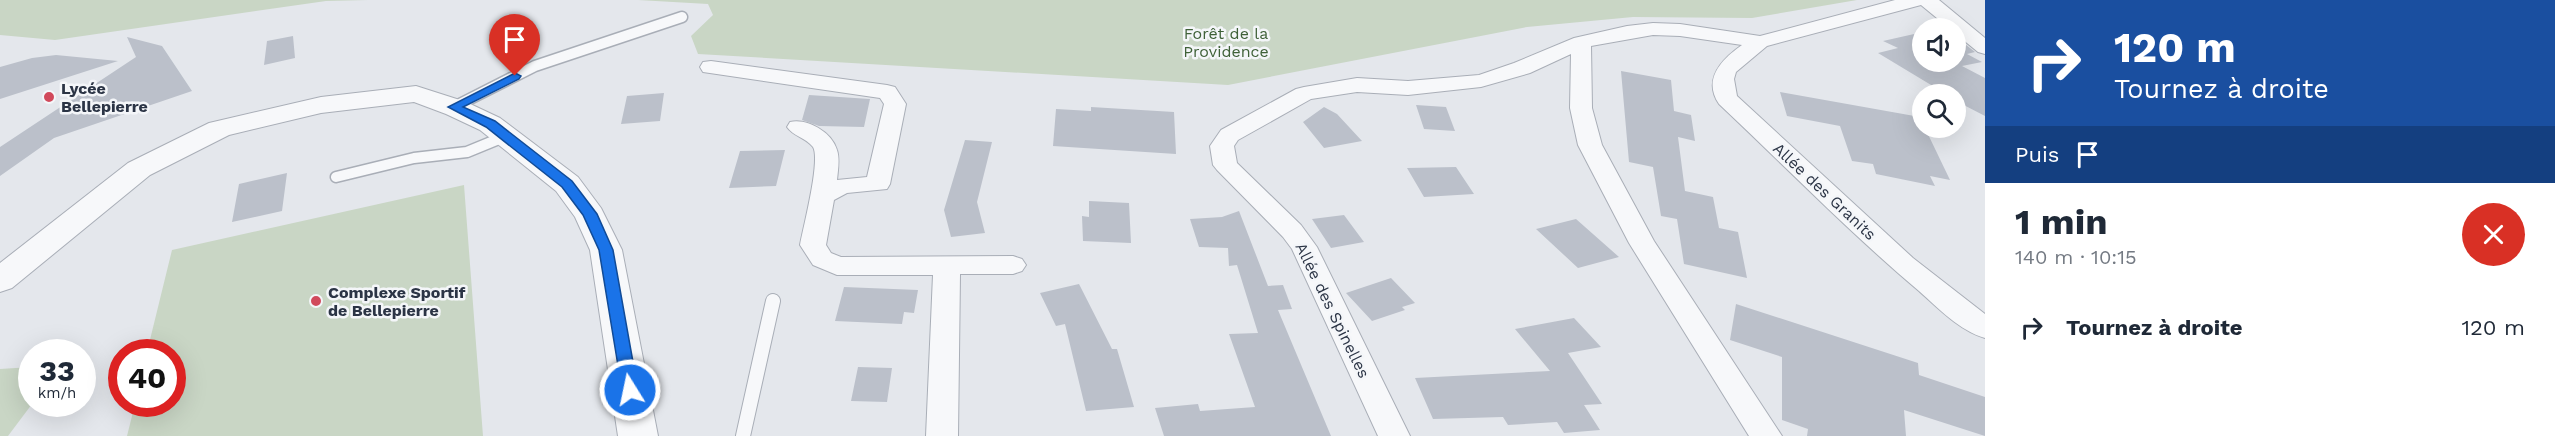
<!DOCTYPE html>
<html lang="fr">
<head>
<meta charset="utf-8">
<style>
  :root { --surface:#fff; --page:#f6f6f7; --text:#1f2937; --muted:#747a83 }
  body { margin:0; font-family:"Work Sans",sans-serif; background:var(--page); color:var(--text); height:100vh; display:flex; flex-direction:column; font-size:22px; white-space:nowrap }
  * { box-sizing:border-box; margin:0 }
  p { font-size:20px; color:var(--muted) }
  .icon { flex:none; width:33px; height:33px; fill:none; stroke:currentColor; stroke-width:2; stroke-linecap:round; stroke-linejoin:round }
  .map { position:relative; flex:1; overflow:hidden }
  .sheet { display:flex; flex-direction:column; background:var(--surface); width:570px }
  .sheet>* { flex:none }
  .top-card { background:#1a4fa0; color:#fff; overflow:hidden }
  .fabs { position:absolute; left:1912px; top:18px; display:grid; gap:12px }
  .fabs a { display:grid; place-items:center; width:54px; height:54px; border-radius:50%; background:var(--surface); box-shadow:0 6px 24px #0002; font-size:30px }
  .speed { position:absolute; left:18px; top:339px; display:flex; gap:12px; font-size:30px; font-weight:700; text-align:center }
  .speed>* { display:grid; place-content:center; width:78px; height:78px; border-radius:50%; background:var(--surface); box-shadow:0 6px 24px #0002; line-height:1 }
  .speed small { font-size:15px; font-weight:400 }
  .speed .limit { border:9px solid #d22; background:#fff; color:#111 }
  .pin { position:absolute; display:grid; place-items:center; width:51px; height:51px; color:#fff; margin:-62px -26px; border-radius:50% 50% 50% 0; rotate:-45deg; box-shadow:0 0 6px #0007 }
  .pin .icon { rotate:45deg }
  .me { position:absolute; width:66px; margin:-33px; rotate:350deg; stroke-linejoin:round; filter:drop-shadow(0 0 4px #0008) }
  .turn { display:flex; align-items:center; gap:21px; height:126px; padding:0 30px; font-size:27px }
  .turn .icon { width:78px; height:78px; stroke-width:2.5 }
  .turn b { display:block; font-size:42px; line-height:51px }
  .then { display:flex; align-items:center; height:57px; padding:0 30px; background:#0003; gap:12px; font-size:22px }
  .round { display:grid; place-items:center; flex:none; width:63px; height:63px; border-radius:32px; background:var(--page) }
  .summary { display:flex; align-items:center; justify-content:space-between; height:102px; padding:0 30px }
  h1 { font-size:36px; font-weight:700; line-height:45px }
  ul { padding:0; list-style:none }
  li { display:flex; align-items:center; gap:18px; height:84px; padding:0 30px }
  li div { flex:1 }
  li b { display:block; font-size:22px }
  li em { font-style:normal }
  main { display:flex; flex:1; min-height:0 }
  .map>svg:first-child { display:block }
  .green { fill:#c9d6c5 }
  .building { fill:#bbc0ca }
  .lines { fill:none; stroke-linecap:round; stroke-linejoin:round }
  .service-far1-casing { stroke:#a9aeb7; stroke-width:13 }
  .service-casing { stroke:#a9aeb7; stroke-width:16 }
  .minor-casing { stroke:#a9aeb7; stroke-width:2 }
  .tertiary-casing { stroke:#a9aeb7; stroke-width:2 }
  .service-far1 { stroke:#f7f8fa; stroke-width:10 }
  .service { stroke:#f7f8fa; stroke-width:14 }
  .minor { fill:#f7f8fa; fill-rule:evenodd }
  .tertiary { fill:#f7f8fa; fill-rule:evenodd }
  .route { fill:#1a73e8; stroke:#114b97; stroke-width:1.5 }
  .poi-dot { fill:#d1495b; stroke:#f4f6f9; stroke-width:2 }
  .labels { text-anchor:middle; stroke-width:5; stroke-linejoin:round; paint-order:stroke }
  .park-label { font-size:16px; fill:#3f6138; stroke:#f4f6f9 }
  .poi-label { font-size:16px; font-weight:bold; fill:#2b3445; stroke:#f4f6f9; text-anchor:start }
  .street-label { font-size:16px; fill:#2b3445; stroke:#f4f6f9 }
</style>
</head>
<body>
<main>
<div class="map">
<svg width="1985" height="436" viewBox="0 0 1985 436">
  <rect width="100%" height="100%" fill="#e4e7ec"/>
  <!-- green -->
  <path class="green" d="M0 0H368L326 1 55 40 0 35Z
    M638 0H1857L1752 18 1633 17 1527 27 1228 85 698 54 691 36 713 15 708 4Z
    M464 185 483 436H127L135 404H172V352H147L172 250Z
    M31 367 32 404 8 436H0V369Z"/>
  <!-- building -->
  <path class="building" d="M1923 32V62H1956V37L1975 52 1967 54 1982 62 1962 66 1985 78V116L1956 101V94H1946L1878 53 1898 48 1883 41Z
    M293 36 295 58 264 65 267 41Z
    M127 37 162 46 192 91 54 138 0 176V147L136 57Z
    M56 55 118 61 0 99V67L32 58Z
    M1621 71 1671 80 1674 111 1691 115 1695 141 1678 137 1685 191 1713 197 1719 228 1738 232 1747 278 1684 264 1677 219 1661 216 1653 167 1629 162Z
    M1780 92 1920 117 1923 128H1925L1950 180 1930 176 1935 186 1876 174 1873 164 1852 161 1840 126 1787 116Z
    M664 93 660 121 621 124 627 96Z
    M809 95 870 99 864 127 819 126 802 120Z
    M1416 105 1446 107 1455 131 1424 129Z
    M1091 107 1174 112 1176 154 1053 146 1056 109 1091 111Z
    M1324 107 1337 114 1362 141 1324 148 1303 122Z
    M965 140 992 142 977 202 985 233 951 237 944 210Z
    M785 150 776 186 729 188 740 151Z
    M1456 167 1474 194 1424 197 1407 168Z
    M287 173 282 211 232 222 239 184Z
    M1089 201 1129 203 1131 243 1083 241 1082 216 1089 217Z
    M1239 211 1268 286 1283 285 1292 309 1278 310 1331 436H1164L1155 408 1198 404 1200 411 1255 407 1229 334 1258 333 1237 265 1229 266 1228 248 1199 247 1190 219 1222 217Z
    M1344 215 1364 242 1331 248 1312 219Z
    M1576 219 1619 257 1578 268 1536 229Z
    M1391 278 1415 303 1402 307 1405 310 1372 321 1346 293Z
    M1079 284 1112 349H1117L1134 407 1086 411 1065 324 1056 326 1040 293Z
    M844 287 918 290 914 313 904 312 902 324 835 321Z
    M1736 304 1918 363 1919 375 1985 397V436L1904 410 1906 436H1807L1808 429 1782 420V357L1730 340Z
    M1574 318 1601 347 1568 353 1602 404 1584 405 1600 430 1564 433 1557 422 1508 425 1503 417 1433 419 1415 378 1550 371 1515 329Z
    M858 367 892 368 887 402 851 401Z"/>
  <g class="lines">
    <!-- service-far1 casing -->
    <g class="service-far1-casing">
      <path id="service-far1" d="M454 107 535 66 682 17
        M336 177 414 158 467 152 506 136"/>
    </g>
    <!-- service casing -->
    <g class="service-casing">
      <path id="service" d="M743 436 773 301"/>
    </g>
    <!-- minor casing -->
    <g class="minor-casing">
      <path id="minor" d="M1895 0H1939L1985 38V54L1978 52 1956 34V28H1949L1921 5 1767 46 1736 72 1734 79 1737 96 1913 258 1985 314V338C1960 331 1938 308 1919 291 1849 232 1785 166 1719 104 1702 79 1722 59 1742 45L1680 36 1653 35 1591 46 1592 108 1602 145 1654 241 1782 436H1749L1629 243 1578 145 1570 108 1571 54 1530 73 1481 87 1408 95 1357 92 1311 99 1238 140 1234 146 1237 163 1301 225 1317 247 1410 436H1378L1292 249 1283 237 1217 170 1213 165 1210 146 1221 130 1296 89 1304 87 1357 78 1408 81 1479 75 1514 63 1574 38 1627 26 1653 23 1680 24 1760 36Z
        M711 61 887 85 895 87 906 104 890 184 887 189 847 193 834 200 826 245 831 253 841 257 1013 256 1022 259 1026 265 1022 271 1013 274H960L958 436H926L933 275H837L813 265 800 245C803 228 821 160 813 147 806 138 793 136 787 127L790 122C807 118 832 132 837 150 840 159 838 170 837 180L867 177 884 104 880 98 703 72 700 67 703 62Z"/>
    </g>
    <!-- tertiary casing -->
    <g class="tertiary-casing">
      <path id="tertiary" d="M416 86 466 102 500 118 578 177 601 208 622 250 658 436H618L590 250 575 217 556 191 480 130 446 114 414 102 321 113 229 135 150 175 12 288 0 292V263L128 163 209 123 321 97Z"/>
    </g>
    <!-- service-far1 -->
    <use href="#service-far1" class="service-far1"/>
    <!-- service -->
    <use href="#service" class="service"/>
    <!-- minor -->
    <use href="#minor" class="minor"/>
    <!-- tertiary -->
    <use href="#tertiary" class="tertiary"/>
  </g>
  <!-- route -->
  <path class="route" d="M515 73 521 76 519 79 463 107 495 121 572 181 597 214 613 250 638 390 636 394 630 396 625 394 622 390 599 250 583 215 562 187 486 127 448 107Z"/>
  <!-- markers -->
  <g class="poi-dot">
    <circle cx="49" cy="97" r="6"/>
    <circle cx="316" cy="301" r="6"/>
  </g>
  <g class="labels">
    <!-- park labels -->
    <g class="park-label">
      <text x="1226" y="39">Forêt de la<tspan x="1226" dy="18">Providence</tspan></text>
    </g>
    <!-- poi labels -->
    <g class="poi-label">
      <text x="61" y="94">Lycée<tspan x="61" dy="18">Bellepierre</tspan></text>
      <text x="328" y="298">Complexe Sportif<tspan x="328" dy="18">de Bellepierre</tspan></text>
    </g>
    <!-- street labels -->
    <g class="street-label">
      <text transform="translate(1825 191) rotate(43)" y="6">Allée des Granits</text>
      <text transform="translate(1333 310) rotate(64)" y="6">Allée des Spinelles</text>
    </g>
  </g>
</svg>
<div class="fabs">
<a><svg class="icon" aria-label="sound" viewBox="0 0 24 24"><path d="M4 9h4l5-4v14l-5-4H4zM17 9q2 3 0 6"/></svg></a>
<a><svg class="icon" aria-label="search" viewBox="0 0 24 24"><circle cx="10" cy="10" r="6"/><path d="M15 15l6 6"/></svg></a>
</div>
<div class="speed"><div>33<small>km/h</small></div><div class="limit">40</div></div>
<div class="pin" style="left:515px;top:76px;background:#d93025"><svg class="icon" aria-label="arrive" viewBox="0 0 24 24"><path d="M6 21V4h12l-3 4 3 4H6"/></svg></div>
<svg class="me" style="left:630px;top:390px" viewBox="-20 -20 40 40"><circle r="17" fill="#1a73e8" stroke="#fff" stroke-width="3"/><path d="M0-11L8 9 0 5-8 9z" fill="#fff"/></svg>
</div>
<section class="sheet">
<div class="top-card">
<div class="turn"><svg class="icon" aria-label="right" viewBox="0 0 24 24"><path d="M7 20v-9h11M14 6l5 5-5 5"/></svg><div><b>120 m</b>Tournez à droite</div></div>
<div class="then">Puis<svg class="icon" aria-label="arrive" viewBox="0 0 24 24"><path d="M6 21V4h12l-3 4 3 4H6"/></svg></div>
</div>
<div class="summary"><div><h1>1 min</h1><p>140 m · 10:15</p></div><a class="round" style="background:#d93025;color:#fff"><svg class="icon" aria-label="close" viewBox="0 0 24 24"><path d="M6 6l12 12M18 6L6 18"/></svg></a></div>
<ul>
<li><svg class="icon" aria-label="right" viewBox="0 0 24 24"><path d="M7 20v-9h11M14 6l5 5-5 5"/></svg><div><b>Tournez à droite</b></div><em>120 m</em></li>
</ul>
</section>
</main>
</body>
</html>
